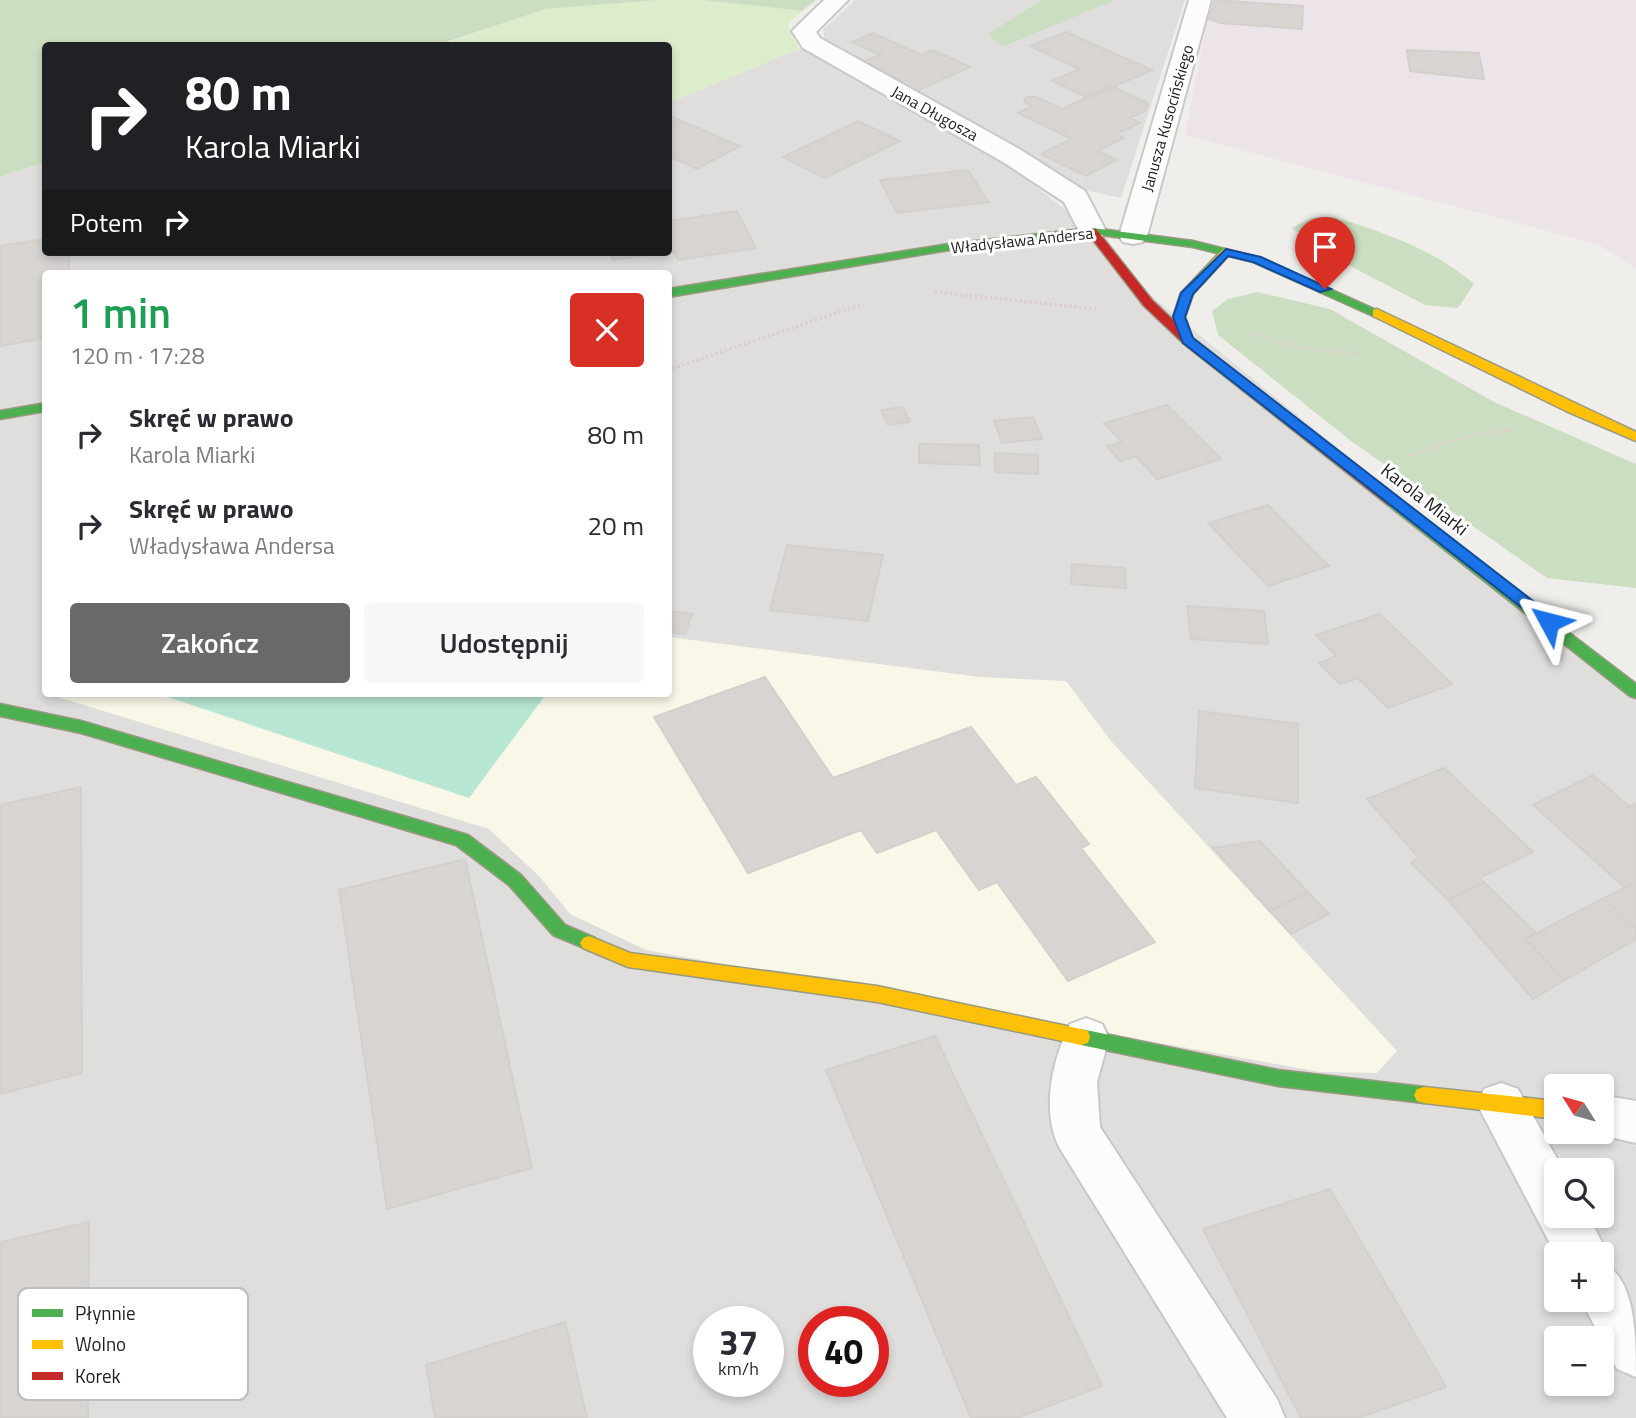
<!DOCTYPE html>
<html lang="pl">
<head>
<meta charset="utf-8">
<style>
  :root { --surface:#fff; --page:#f7f7f7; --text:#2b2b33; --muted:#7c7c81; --accent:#6a6968 }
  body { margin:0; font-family:"Titillium Web",sans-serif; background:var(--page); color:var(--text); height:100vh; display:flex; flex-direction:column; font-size:26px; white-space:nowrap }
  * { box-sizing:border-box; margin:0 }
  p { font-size:23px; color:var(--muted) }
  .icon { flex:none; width:38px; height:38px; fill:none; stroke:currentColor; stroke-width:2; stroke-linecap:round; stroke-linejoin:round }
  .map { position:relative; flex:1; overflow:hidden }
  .drawer { position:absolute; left:42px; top:270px; width:630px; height:427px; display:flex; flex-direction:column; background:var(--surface); border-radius:7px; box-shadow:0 4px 10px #0003 }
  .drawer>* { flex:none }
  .top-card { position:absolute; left:42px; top:42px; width:630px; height:214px; border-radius:7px; box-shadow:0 4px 10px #0003; background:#202124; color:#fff; overflow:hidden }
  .needle { width:46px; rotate:307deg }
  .controls { position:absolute; left:1544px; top:1074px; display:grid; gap:14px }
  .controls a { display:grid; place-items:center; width:70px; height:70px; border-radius:7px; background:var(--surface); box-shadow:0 4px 10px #0003; font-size:35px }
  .speed { position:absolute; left:693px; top:1306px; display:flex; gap:14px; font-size:35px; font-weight:700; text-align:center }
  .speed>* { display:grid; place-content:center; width:91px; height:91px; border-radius:50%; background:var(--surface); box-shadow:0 4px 10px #0003; line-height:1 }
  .speed small { font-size:18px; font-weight:400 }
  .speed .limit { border:10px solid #d22; background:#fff; color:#111 }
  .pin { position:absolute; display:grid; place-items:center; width:60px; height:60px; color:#fff; margin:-72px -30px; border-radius:50% 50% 50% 0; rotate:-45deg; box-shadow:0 0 7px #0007 }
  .pin .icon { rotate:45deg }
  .me { position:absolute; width:77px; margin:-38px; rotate:308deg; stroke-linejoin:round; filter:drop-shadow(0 0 5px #0008) }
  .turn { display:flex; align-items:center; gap:24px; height:147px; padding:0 28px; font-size:32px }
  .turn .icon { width:91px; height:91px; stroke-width:2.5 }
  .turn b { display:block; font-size:49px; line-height:60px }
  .then { display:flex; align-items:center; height:66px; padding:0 28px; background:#0003; gap:14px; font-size:26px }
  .round { display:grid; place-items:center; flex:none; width:74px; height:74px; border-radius:7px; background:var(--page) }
  .overview { display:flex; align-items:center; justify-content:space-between; height:119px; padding:0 28px }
  h1 { font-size:42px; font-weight:600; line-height:52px; color:#1e9e55 }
  .primary-button { display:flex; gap:14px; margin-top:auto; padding:14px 28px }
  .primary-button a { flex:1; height:80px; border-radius:7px; background:var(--accent); color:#fff; font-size:28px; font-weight:600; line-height:80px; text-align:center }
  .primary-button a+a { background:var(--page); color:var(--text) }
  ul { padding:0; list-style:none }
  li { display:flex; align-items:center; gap:21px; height:91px; padding:0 28px }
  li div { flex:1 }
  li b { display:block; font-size:26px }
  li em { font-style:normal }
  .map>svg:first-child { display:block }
  .residential { fill:#dfdedc; fill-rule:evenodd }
  .industrial { fill:#ede4e9 }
  .education { fill:#f8f7e8 }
  .grass { fill:#ddeccb }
  .forest { fill:#cbdec1 }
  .pitch { fill:#b7e6d2 }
  .building { fill:#d7d4d2; stroke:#d3d0cc; stroke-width:2 }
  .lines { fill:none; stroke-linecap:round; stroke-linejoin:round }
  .street-casing { stroke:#c9c8c7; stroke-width:4 }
  .fast-casing { stroke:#999a82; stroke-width:3 }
  .slow-casing { stroke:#999a82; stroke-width:3 }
  .jam-casing { stroke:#999a82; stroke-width:3 }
  .path { stroke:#dccecd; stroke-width:3.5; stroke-dasharray:2.5 2.5; stroke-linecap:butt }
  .street { fill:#fdfcfc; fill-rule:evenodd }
  .fast { fill:#4caf50; fill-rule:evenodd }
  .slow { fill:#ffc107; fill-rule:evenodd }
  .jam { fill:#c62828; fill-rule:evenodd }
  .route { fill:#1a73e8; stroke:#114b97; stroke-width:2 }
  .labels { text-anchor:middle; stroke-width:6; stroke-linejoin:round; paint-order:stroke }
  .far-street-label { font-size:16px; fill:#222; stroke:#fff }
  .street-label { font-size:19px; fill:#222; stroke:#fff }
  .key { fill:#fff; stroke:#bdbdbd; stroke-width:2 }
  .key-label { font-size:19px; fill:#222 }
</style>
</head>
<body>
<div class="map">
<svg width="1636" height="1418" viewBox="0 0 1636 1418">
  <rect width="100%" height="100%" fill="#f0eeeb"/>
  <!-- residential -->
  <path class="residential" d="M855 0H1185L1121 198 1079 189 825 41 823 30Z
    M811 44 1003 160 1094 233 1121 271 1636 692V1418H0V177L45 162 46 252H668L669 103ZM46 273H668V693H46ZM1556 1087H1601V1132H1556ZM1556 1171H1601V1216H1556ZM1556 1255H1601V1300H1556ZM709 1321H768V1381H709ZM814 1321H873V1381H814ZM1556 1339H1601V1384H1556Z"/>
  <!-- industrial -->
  <path class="industrial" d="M1211 0H1636V269L1599 245 1185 135Z"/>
  <!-- education -->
  <path class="education" d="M669 637 980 677 1066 681 1111 741 1397 1051 1377 1073 1320 1072 646 950 570 914 540 877 489 829 48 694 668 693Z"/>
  <!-- grass -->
  <path class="grass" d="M659 0H703L802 11 788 25 799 49 669 103 668 46H437L546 9Z"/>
  <!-- forest -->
  <path class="forest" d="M0 0H659L546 9 437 45 46 46 45 162 0 177Z
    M703 0H816L802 11Z
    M1042 0H1115L1002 47 988 34Z
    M1334 217C1383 232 1435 250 1474 284L1458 308 1425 305 1354 268 1291 228 1312 218Z
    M1257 292 1330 309 1494 402 1636 464V588L1547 578 1351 441 1218 335 1212 311 1228 299Z"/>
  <!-- pitch -->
  <path class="pitch" d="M156 693H547L469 798Z"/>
  <!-- building -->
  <path class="building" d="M1215 0 1303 6 1302 29 1220 23 1209 19Z
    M1066 32 1152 70 1088 98 1052 81 1079 69 1030 46Z
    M873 33 921 55 933 50 970 67 917 91 861 63 880 55 852 42Z
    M1407 50 1479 53 1484 79 1410 71Z
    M1111 86 1148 103 1145 111 1130 118 1140 123 1116 134 1124 138 1098 151 1117 160 1086 176 1041 154 1072 139 1018 113 1032 106 1024 102 1026 97H1036L1062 109Z
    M668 116H670L740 146 697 169 668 156Z
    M858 121 900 141 825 178 783 157Z
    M968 170 988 202 897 213 880 180Z
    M737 211 756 248 678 260 674 251 668 252V221Z
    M46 239V252H69V273H46V338L0 346V246Z
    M609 252H666L613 260Z
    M1167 405 1221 459 1157 479 1136 456 1120 461 1107 446 1122 442 1104 423Z
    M903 407 910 422 888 425 881 410Z
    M1033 417 1042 439 1002 443 994 421Z
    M919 444 979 445 980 465 919 463Z
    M995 453 1038 455V474L995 472Z
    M1268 505 1329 566 1268 586 1208 523Z
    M787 545 883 555 868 621 770 610Z
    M1072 564 1125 568 1126 588 1071 584Z
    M1187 606 1264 611 1268 644 1191 639Z
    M668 611 692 614 685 634 668 632Z
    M1380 614 1452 684 1388 708 1358 678 1340 684 1319 663 1336 656 1316 635Z
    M765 677 833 778 971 727 1016 785 1036 777 1089 844 1081 848 1155 942 1068 981 997 882 979 890 936 830 877 853 861 830 748 873 654 717Z
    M1199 711 1298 724V803L1195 788Z
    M1444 768 1533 852 1479 878 1484 882 1448 900 1411 863 1419 858 1367 799Z
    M1593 775 1630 807 1636 803V882L1625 888 1533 805Z
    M81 787 82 1073 0 1094V805Z
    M1260 841 1308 892 1270 911 1213 848Z
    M465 859 532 1168 387 1209 339 890Z
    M1484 882 1536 933 1525 939 1565 980 1533 999 1448 900Z
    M1636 882V928L1604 898Z
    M1308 892 1329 914 1291 934 1270 911Z
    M1604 898 1636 928V939L1565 980 1525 939Z
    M935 1036 1102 1386 1017 1418H971L826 1070Z
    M1330 1189 1446 1387 1358 1418H1301L1203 1229Z
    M89 1222 88 1418H0V1242Z
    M565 1322 587 1418H435L426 1365Z"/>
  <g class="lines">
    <!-- street casing -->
    <g class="street-casing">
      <path id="street" d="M824 0H848L816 32 820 38 1021 150 1085 191 1106 231 1102 237H1082L1064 202 1003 162 803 48 792 31Z
        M1189 0H1211L1147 236 1143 242 1133 244 1123 242 1119 236Z
        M1086 1018 1102 1024 1109 1038 1097 1082 1100 1127 1277 1399 1285 1418H1227L1059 1147C1041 1109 1052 1061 1070 1024Z
        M1501 1083 1518 1089 1564 1171H1556V1216H1589L1608 1255 1605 1264C1636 1281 1636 1339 1636 1377L1617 1369 1581 1300H1601V1255H1556L1477 1104 1484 1089Z
        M1601 1095 1636 1101V1143L1588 1132H1601Z"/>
    </g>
    <!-- fast casing -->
    <g class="fast-casing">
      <path id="fast" d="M1092 228 1193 241 1261 258 1383 313 1381 316H1373L1253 262 1193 247 1092 234 949 250 668 297V289L949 244Z
        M46 403V411L0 419V411Z
        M1393 498 1636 684V698L1630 696 1388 505 1386 502Z
        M0 704 81 721 468 835 521 875 565 925 595 938 598 943 595 948 589 950 553 935 509 885 456 845 81 733 0 716Z
        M1081 1029 1278 1070 1424 1087 1431 1089 1434 1095 1431 1101 1424 1103 1278 1086 1081 1045 1074 1043 1072 1037 1074 1031Z"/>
    </g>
    <!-- slow casing -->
    <g class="slow-casing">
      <path id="slow" d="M1226 249 1232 252 1230 254 1193 294 1185 317 1193 340 1191 343H1183L1173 317 1181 293 1222 250Z
        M1377 309 1636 432V441L1566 411 1373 316V310Z
        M589 936 630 953 877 986 1081 1029 1088 1031 1090 1037 1088 1043 1081 1045 877 1002 628 967 583 948 580 943 583 938Z
        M1424 1087 1556 1101V1119L1424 1103 1417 1101 1414 1095 1417 1089Z"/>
    </g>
    <!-- jam casing -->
    <g class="jam-casing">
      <path id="jam" d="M1092 228 1096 229 1152 300 1191 337 1398 499 1400 502 1398 505H1388L1183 343 1144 306 1086 231Z"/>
    </g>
    <!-- path -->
    <path class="path" d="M935 292 1097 309
      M1254 334 1302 348 1362 354
      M668 370 863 304
      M1408 456 1465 437 1515 429"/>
    <!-- street -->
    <use href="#street" class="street"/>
    <!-- fast -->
    <use href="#fast" class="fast"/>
    <!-- slow -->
    <use href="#slow" class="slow"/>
    <!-- jam -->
    <use href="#jam" class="jam"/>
  </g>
  <!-- route -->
  <path class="route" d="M1226 249 1261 257 1331 289 1320 292 1253 262 1228 256 1193 294 1185 317 1193 338 1555 618V625H1544L1183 343 1173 317 1181 293Z"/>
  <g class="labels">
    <!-- far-street labels -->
    <g class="far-street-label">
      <text transform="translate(935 113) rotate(29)" y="6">Jana Długosza</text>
      <text transform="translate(1167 118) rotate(-74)" y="6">Janusza Kusocińskiego</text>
      <text transform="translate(1022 240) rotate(-6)" y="6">Władysława Andersa</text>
    </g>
    <!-- street labels -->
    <g class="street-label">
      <text transform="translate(1425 499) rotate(38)" y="7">Karola Miarki</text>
    </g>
  </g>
  <!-- legend -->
  <rect x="18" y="1288" width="230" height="112" rx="10" class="key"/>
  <rect x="32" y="1309" width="31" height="8" fill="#4caf50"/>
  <rect x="32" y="1340" width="31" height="9" fill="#ffc107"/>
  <rect x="32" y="1372" width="31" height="8" fill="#c62828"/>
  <g class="key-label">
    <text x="75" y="1320">Płynnie</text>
    <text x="75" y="1351">Wolno</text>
    <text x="75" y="1383">Korek</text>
  </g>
</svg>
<div class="controls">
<a><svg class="needle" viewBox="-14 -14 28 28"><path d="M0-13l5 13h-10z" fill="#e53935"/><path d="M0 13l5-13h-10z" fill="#7c7c81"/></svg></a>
<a><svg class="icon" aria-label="search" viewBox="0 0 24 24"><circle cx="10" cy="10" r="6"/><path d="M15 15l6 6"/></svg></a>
<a>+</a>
<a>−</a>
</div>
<div class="speed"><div>37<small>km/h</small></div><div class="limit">40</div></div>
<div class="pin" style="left:1325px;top:289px;background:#d93025"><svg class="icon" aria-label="arrive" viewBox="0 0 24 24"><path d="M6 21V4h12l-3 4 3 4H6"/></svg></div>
<svg class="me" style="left:1549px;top:622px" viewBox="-20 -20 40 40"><path d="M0-17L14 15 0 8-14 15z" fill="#1a73e8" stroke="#fff" stroke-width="4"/></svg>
<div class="top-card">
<div class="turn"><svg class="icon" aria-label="right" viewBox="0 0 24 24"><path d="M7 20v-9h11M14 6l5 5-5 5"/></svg><div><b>80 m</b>Karola Miarki</div></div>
<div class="then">Potem<svg class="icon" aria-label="right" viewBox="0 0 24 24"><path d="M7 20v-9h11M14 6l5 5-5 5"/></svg></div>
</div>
<section class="drawer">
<div class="overview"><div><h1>1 min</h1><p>120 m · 17:28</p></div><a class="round" style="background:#d93025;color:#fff"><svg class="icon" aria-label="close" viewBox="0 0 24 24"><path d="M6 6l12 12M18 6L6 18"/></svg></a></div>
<ul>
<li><svg class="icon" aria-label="right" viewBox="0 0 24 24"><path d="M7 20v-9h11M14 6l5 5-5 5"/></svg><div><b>Skręć w prawo</b><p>Karola Miarki</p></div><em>80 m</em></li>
<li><svg class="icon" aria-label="right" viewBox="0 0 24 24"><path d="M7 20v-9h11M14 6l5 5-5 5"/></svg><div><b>Skręć w prawo</b><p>Władysława Andersa</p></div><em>20 m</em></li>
</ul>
<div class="primary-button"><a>Zakończ</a><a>Udostępnij</a></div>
</section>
</div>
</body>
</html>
